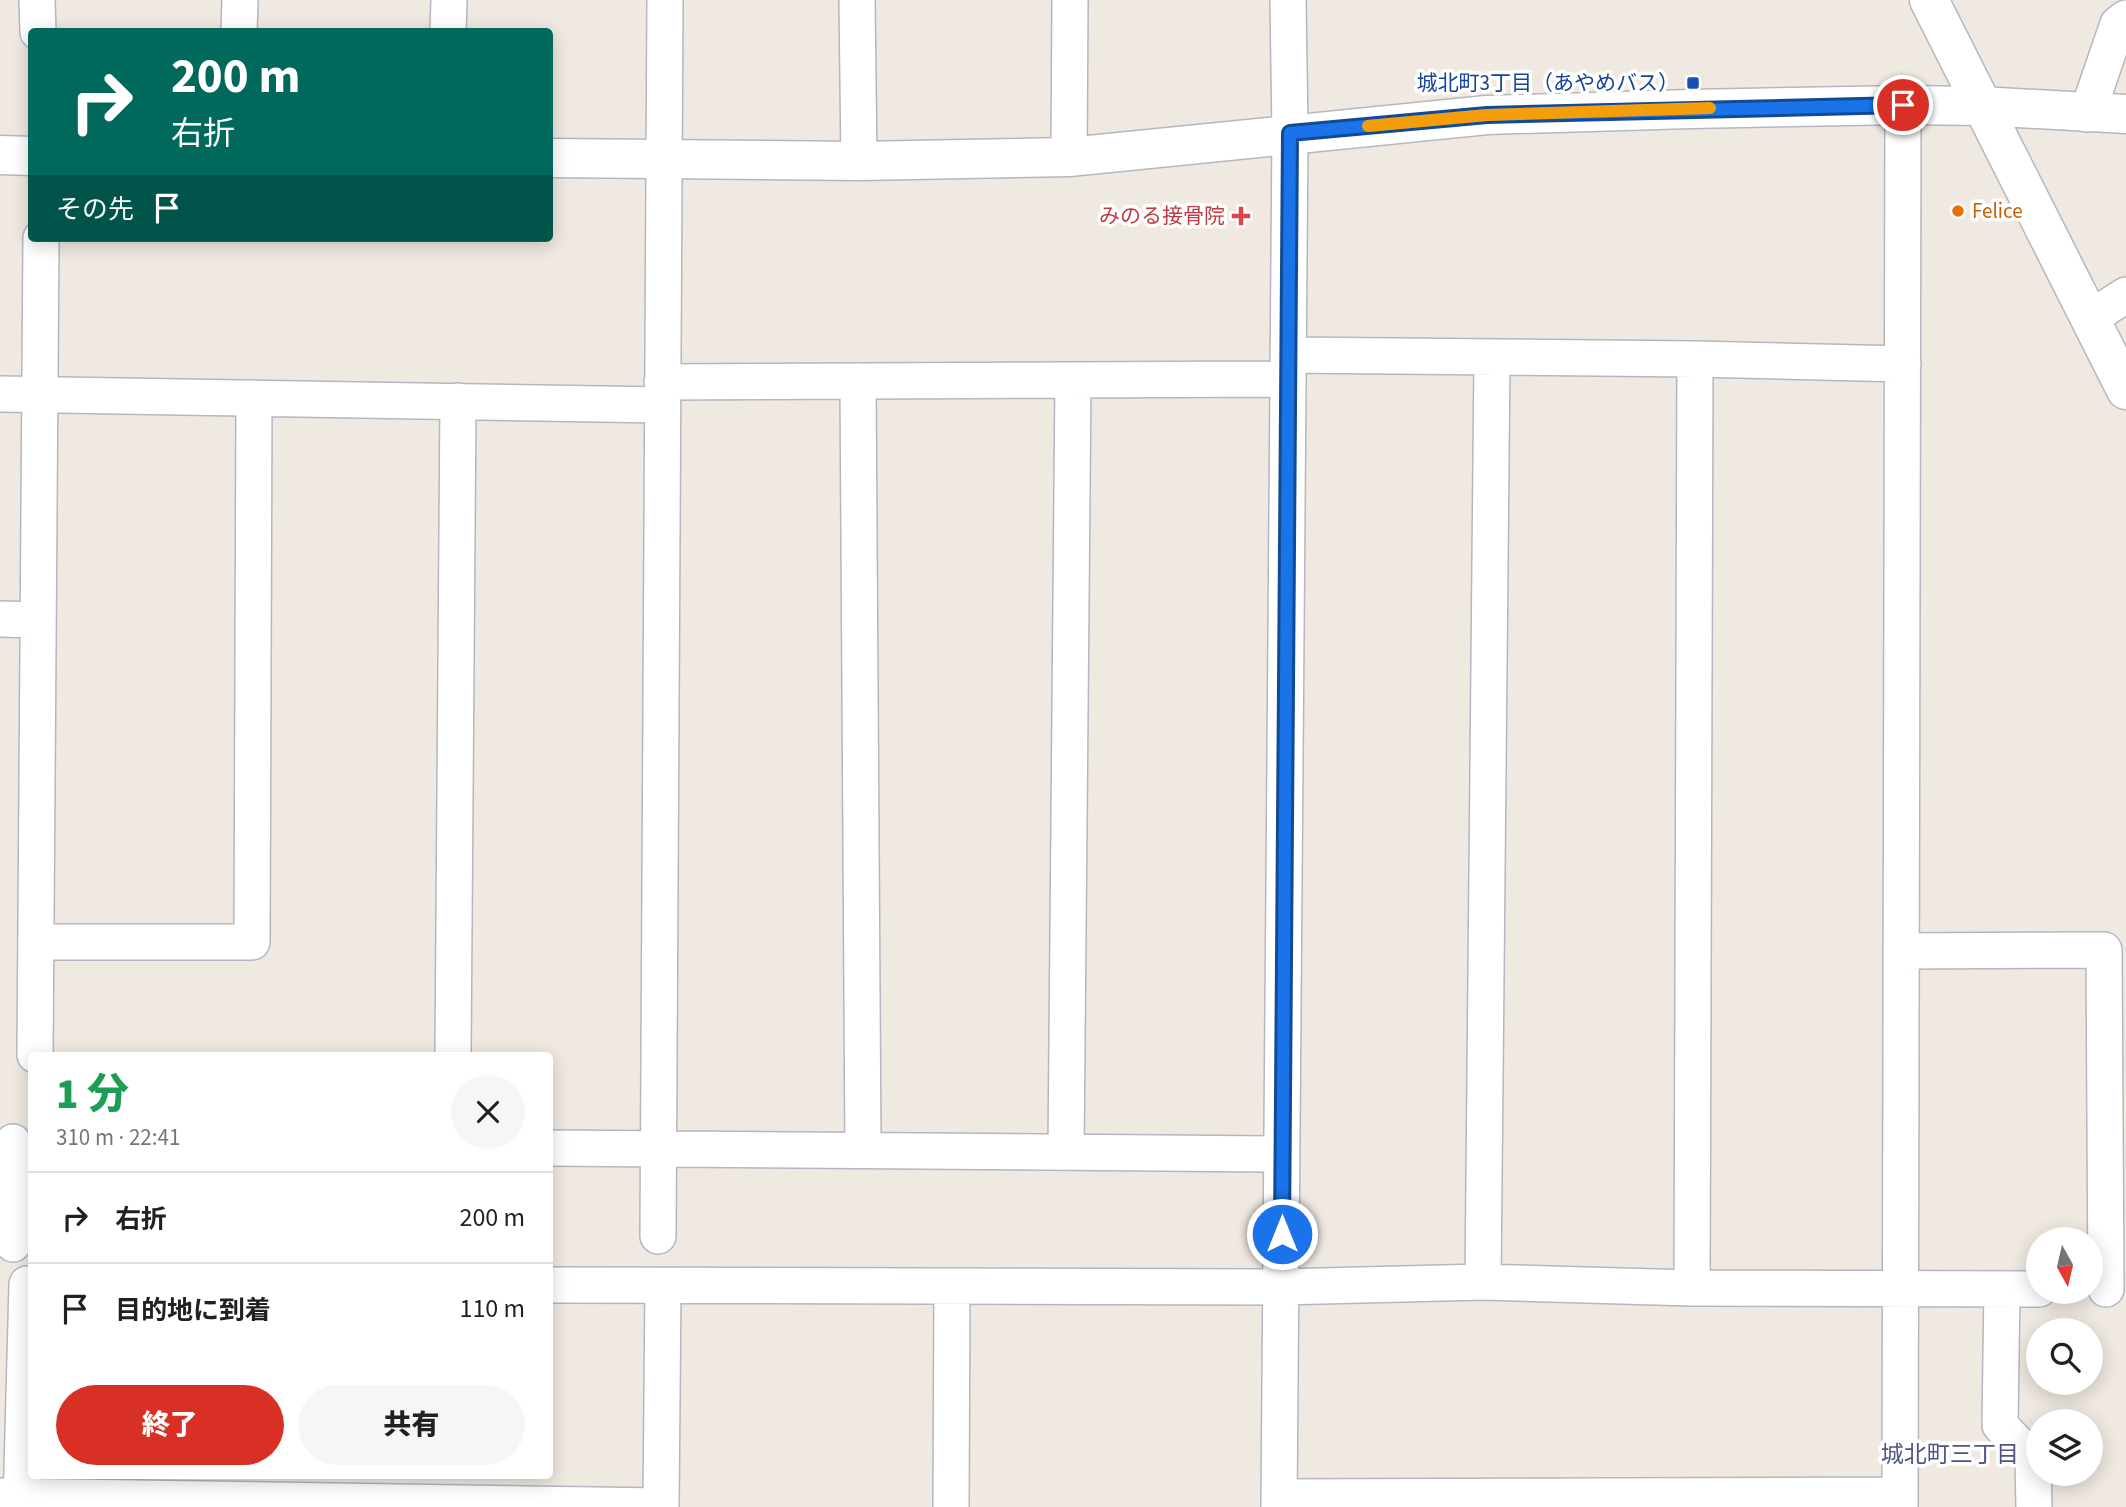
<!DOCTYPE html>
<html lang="ja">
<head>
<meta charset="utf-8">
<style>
  :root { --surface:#fff; --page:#f6f6f6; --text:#202124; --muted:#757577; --line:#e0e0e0; --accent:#d93025 }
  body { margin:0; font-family:"Source Sans 3","Noto Sans JP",sans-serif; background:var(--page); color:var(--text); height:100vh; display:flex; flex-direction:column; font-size:26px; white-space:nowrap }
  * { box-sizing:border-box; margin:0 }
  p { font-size:23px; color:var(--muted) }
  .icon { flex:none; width:38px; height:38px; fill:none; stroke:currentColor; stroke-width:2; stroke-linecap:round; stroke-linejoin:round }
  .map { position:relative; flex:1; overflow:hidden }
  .panel { position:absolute; left:28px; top:1052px; width:525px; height:427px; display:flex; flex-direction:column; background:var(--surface); border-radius:7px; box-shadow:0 4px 18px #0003 }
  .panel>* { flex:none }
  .guide { position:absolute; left:28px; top:28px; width:525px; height:214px; border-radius:7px; box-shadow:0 4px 18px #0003; background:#00695c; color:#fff; overflow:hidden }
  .needle { width:46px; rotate:172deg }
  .buttons { position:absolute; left:2026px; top:1227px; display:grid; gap:14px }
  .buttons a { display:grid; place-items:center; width:77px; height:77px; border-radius:50%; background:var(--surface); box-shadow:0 4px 18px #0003; font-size:35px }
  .pin { position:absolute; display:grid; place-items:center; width:60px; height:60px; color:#fff; margin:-30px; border:4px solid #fff; border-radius:50%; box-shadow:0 2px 7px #0007 }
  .me { position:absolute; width:77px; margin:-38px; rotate:0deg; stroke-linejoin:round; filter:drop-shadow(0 0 5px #0008) }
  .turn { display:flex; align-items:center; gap:24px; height:147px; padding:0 28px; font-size:32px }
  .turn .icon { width:91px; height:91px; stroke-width:2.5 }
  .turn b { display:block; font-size:49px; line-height:60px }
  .then { display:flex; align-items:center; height:66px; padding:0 28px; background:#0003; gap:14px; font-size:26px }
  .round { display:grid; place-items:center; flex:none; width:74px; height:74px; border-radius:37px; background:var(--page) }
  .summary { display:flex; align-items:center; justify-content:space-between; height:119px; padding:0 28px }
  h1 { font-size:42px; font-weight:800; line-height:52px; color:#1e9e55 }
  .button { display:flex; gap:14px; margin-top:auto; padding:14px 28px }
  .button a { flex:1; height:80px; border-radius:42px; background:var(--accent); color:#fff; font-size:28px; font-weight:800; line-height:80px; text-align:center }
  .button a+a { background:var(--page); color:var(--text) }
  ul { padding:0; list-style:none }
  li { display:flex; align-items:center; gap:21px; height:91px; padding:0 28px; border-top:2px solid var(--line) }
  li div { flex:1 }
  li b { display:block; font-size:26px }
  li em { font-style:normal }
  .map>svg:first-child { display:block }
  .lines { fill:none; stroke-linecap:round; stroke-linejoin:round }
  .street-casing { stroke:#b4b7c1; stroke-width:38 }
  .secondary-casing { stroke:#b4b7c1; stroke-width:41 }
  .street { stroke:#fff; stroke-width:35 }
  .secondary { stroke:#fff; stroke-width:38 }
  .route-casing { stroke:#114b97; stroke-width:18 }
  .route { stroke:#1a73e8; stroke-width:12 }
  .slow { stroke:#f59e0b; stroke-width:12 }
  .transit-dot { fill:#1a4fb4; stroke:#fff; stroke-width:2.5 }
  .food-dot { fill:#e8710a; stroke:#fff; stroke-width:2.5 }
  .health-dot { fill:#e0444e; stroke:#fff; stroke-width:2.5 }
  .labels { text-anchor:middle; stroke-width:7; stroke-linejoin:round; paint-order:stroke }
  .transit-label { font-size:21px; fill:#164399; stroke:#fff; text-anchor:end }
  .food-label { font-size:21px; fill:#c56008; stroke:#fff; text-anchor:start }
  .health-label { font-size:21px; fill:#be3a42; stroke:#fff; text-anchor:end }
  .neighbourhood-label { font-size:23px; fill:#4d5680; stroke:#fff }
</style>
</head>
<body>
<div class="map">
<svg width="2126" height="1507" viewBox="0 0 2126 1507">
  <rect width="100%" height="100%" fill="#efe9e1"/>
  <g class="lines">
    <!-- street casing -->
    <g class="street-casing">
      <path id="street" d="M37 0 38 32
        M857 0 859 161
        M239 32 240 0
        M448 32 449 0
        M2087 114 2118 24 2126 18
        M1069 157 1070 0
        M2090 318 2126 295
        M1288 355 1695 359 1903 364
        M858 381 863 1150
        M662 382 1288 379
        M0 394 662 405
        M0 619 38 620
        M36 942H252L254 398
        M1901 951 2104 950 2106 1289
        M35 1055 41 238
        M453 1055 458 401
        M550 1148 1282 1154
        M1066 1152 1073 380
        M658 1236 665 0
        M13 1244V1142
        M1483 1282 1492 358
        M550 1285 1281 1287 1483 1282 1692 1288 2039 1289
        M1692 1288 1695 359
        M2002 1289 2000 1425 2033 1460 2034 1507
        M0 1496 661 1506
        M1279 1497 1900 1495
        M21 1507 27 1284
        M661 1507 663 1286
        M951 1507 952 1286
        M1279 1507 1290 133 1288 0
        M1900 1507 1903 105"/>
    </g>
    <!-- secondary casing -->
    <g class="secondary-casing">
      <path id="secondary" d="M1929 0 2126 390
        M0 155 32 156
        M550 158 859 161 1069 157 1487 115 1690 109 1903 105 1981 106 2126 114"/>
    </g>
    <!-- street -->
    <use href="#street" class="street"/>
    <!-- secondary -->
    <use href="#secondary" class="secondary"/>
  </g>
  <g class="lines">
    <!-- route casing -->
    <g class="route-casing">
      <path id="route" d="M1282 1234 1290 133 1487 115 1903 105"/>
    </g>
    <!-- route -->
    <use href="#route" class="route"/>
    <!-- slow -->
    <path class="slow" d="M1368 126 1487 115 1710 108"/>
  </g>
  <!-- markers -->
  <rect class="transit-dot" x="1686" y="76" width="14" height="14" rx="3.5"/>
  <circle class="food-dot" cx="1958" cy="211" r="7"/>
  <path class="health-dot" d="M1237.5 205.5h7v7h7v7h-7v7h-7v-7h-7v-7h7z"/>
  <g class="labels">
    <!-- transit labels -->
    <g class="transit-label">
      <text x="1679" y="90">城北町3丁目（あやめバス）</text>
    </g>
    <!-- food labels -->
    <g class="food-label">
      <text x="1972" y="218">Felice</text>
    </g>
    <!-- health labels -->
    <g class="health-label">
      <text x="1225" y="223">みのる接骨院</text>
    </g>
    <!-- neighbourhood labels -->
    <g class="neighbourhood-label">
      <text x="1950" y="1462">城北町三丁目</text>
    </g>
  </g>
</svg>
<div class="buttons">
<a><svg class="needle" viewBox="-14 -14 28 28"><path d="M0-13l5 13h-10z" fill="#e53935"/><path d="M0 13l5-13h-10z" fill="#757577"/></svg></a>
<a><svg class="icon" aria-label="search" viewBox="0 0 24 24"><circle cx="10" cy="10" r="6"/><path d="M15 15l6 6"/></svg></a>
<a><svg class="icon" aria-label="layers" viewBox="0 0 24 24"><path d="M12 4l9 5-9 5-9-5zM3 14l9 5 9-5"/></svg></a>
</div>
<div class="pin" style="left:1903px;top:105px;background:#d93025"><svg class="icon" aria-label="arrive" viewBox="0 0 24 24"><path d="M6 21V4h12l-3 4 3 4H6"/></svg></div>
<svg class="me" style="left:1282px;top:1234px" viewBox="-20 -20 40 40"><circle r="17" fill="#1a73e8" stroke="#fff" stroke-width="3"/><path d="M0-11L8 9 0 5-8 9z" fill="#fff"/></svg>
<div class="guide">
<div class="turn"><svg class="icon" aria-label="right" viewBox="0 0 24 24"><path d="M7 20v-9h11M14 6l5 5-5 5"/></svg><div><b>200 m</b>右折</div></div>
<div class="then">その先<svg class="icon" aria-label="arrive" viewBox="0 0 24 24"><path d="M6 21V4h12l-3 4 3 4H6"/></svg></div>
</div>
<section class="panel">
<div class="summary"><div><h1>1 分</h1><p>310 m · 22:41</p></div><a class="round"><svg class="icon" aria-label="close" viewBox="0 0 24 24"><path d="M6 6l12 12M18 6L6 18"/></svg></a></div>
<ul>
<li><svg class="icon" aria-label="right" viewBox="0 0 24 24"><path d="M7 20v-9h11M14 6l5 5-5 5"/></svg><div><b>右折</b></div><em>200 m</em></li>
<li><svg class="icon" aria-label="arrive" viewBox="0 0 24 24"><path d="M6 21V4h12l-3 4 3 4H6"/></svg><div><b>目的地に到着</b></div><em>110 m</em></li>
</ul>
<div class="button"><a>終了</a><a>共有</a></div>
</section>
</div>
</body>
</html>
